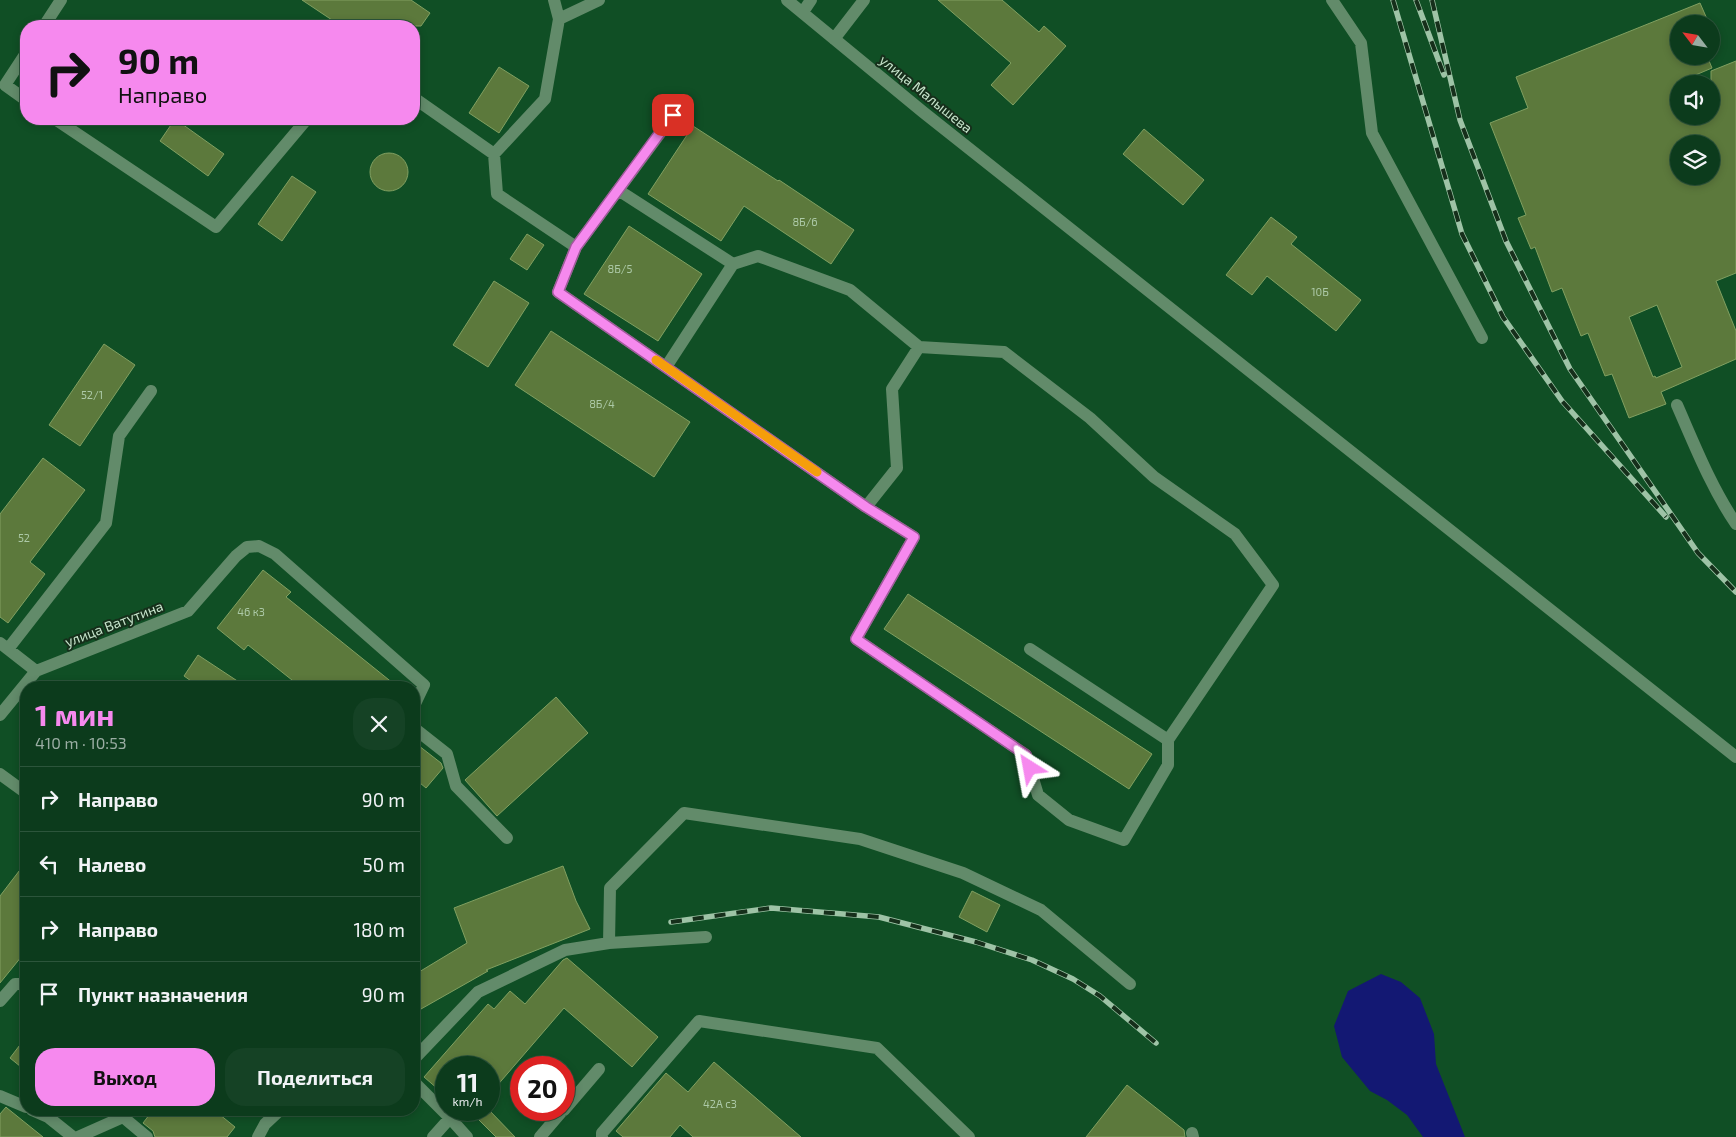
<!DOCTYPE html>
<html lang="ru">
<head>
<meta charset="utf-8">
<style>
  :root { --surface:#0c3b1c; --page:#154225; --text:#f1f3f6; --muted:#9aada3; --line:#2c553b; --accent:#f689ee }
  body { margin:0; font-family:"Exo 2",sans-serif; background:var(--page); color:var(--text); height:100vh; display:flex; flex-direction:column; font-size:19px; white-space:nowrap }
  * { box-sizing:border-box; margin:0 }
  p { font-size:16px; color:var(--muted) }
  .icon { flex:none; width:28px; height:28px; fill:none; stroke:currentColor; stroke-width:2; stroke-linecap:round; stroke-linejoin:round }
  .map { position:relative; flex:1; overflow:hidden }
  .drawer { position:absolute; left:20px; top:681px; width:400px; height:435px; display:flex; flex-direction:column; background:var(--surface); border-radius:20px; box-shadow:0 2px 8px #0003,0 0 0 1px var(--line) }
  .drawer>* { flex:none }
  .top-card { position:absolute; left:20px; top:20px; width:400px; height:105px; border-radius:20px; box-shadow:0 2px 8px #0003,0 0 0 1px var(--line); background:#f689ee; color:#111; overflow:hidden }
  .needle { width:32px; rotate:301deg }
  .tools { position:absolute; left:1670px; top:15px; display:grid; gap:10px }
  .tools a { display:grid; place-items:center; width:50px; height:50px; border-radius:50%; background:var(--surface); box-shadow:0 2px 8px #0003,0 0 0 1px var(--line); font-size:25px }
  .speed { position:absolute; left:435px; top:1056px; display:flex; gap:10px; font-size:25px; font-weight:700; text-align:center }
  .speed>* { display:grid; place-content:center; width:65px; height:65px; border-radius:50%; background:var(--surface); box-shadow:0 2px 8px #0003,0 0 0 1px var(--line); line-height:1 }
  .speed small { font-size:12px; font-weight:400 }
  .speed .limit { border:8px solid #d22; background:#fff; color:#111 }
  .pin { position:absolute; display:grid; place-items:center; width:42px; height:42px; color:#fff; margin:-21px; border-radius:10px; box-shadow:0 2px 8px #0006 }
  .me { position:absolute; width:55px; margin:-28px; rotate:326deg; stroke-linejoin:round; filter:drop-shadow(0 0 4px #0008) }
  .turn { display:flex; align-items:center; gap:18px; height:105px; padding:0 15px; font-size:22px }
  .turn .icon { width:65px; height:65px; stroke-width:2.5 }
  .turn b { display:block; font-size:35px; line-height:42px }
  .round { display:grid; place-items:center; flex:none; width:52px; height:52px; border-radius:20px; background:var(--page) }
  .headline { display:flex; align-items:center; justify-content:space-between; height:85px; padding:0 15px }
  h1 { font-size:30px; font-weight:700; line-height:38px; color:var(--accent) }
  .button { display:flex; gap:10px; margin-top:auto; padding:10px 15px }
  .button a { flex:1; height:58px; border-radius:20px; background:var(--accent); color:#111; font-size:20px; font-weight:700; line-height:58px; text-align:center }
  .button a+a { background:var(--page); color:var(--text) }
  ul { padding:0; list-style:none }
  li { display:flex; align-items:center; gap:15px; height:65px; padding:0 15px; border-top:1px solid var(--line) }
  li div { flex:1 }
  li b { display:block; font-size:19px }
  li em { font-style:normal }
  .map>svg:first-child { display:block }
  .water { fill:#131873 }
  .building { fill:#5c793c; stroke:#81a061; fill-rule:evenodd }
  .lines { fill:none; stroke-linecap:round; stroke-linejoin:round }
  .minor { stroke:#628b6a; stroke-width:12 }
  .rail-casing { stroke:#9ec3a6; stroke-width:5.5 }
  .rail { stroke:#162f1b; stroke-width:4; stroke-dasharray:11; stroke-linecap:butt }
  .route-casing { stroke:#a0599b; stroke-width:12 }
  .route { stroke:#f689ee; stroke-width:9 }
  .slow { stroke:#f59e0b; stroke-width:9 }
  .labels { text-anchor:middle; stroke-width:4; stroke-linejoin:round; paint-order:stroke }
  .number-label { font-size:11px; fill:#acc9a7 }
  .street-label { font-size:14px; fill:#c6e4cb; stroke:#162f1b }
</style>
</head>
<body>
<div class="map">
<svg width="1736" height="1137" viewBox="0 0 1736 1137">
  <rect width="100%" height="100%" fill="#104f25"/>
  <!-- water -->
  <path class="water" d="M1381 974 1401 982 1420 998 1434 1034 1436 1064 1465 1137H1423L1407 1115 1387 1100 1370 1091 1342 1057 1334 1026 1348 991Z"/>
  <!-- building -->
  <path class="building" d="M302 0H411L430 13 421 26H341Z
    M938 0H1002L1039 32 1044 26 1066 46 1013 105 991 85 1011 63Z
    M1700 3 1707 19 1694 24H1679V56H1707L1712 68 1679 82V116H1711V71L1736 61V273L1716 281 1736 331V359L1661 392 1666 404 1629 418 1612 374 1605 376 1588 333 1581 336 1562 288 1552 292 1535 247 1531 249 1518 218 1526 215 1490 123 1528 108 1516 77ZM1679 144H1711V176H1679ZM1657 305 1682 367 1656 378 1655 376 1653 377 1629 317Z
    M499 67 529 86 499 133 469 113Z
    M175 119 224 154 208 176 160 141Z
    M693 126 778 181 779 180 854 230 831 264 744 206 721 241 648 194Z
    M1144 129 1204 180 1183 205 1123 154Z
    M370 172a19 19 0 1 1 38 0a19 19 0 1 1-38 0Z
    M292 176 316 192 282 241 258 224Z
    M1271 217 1297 237 1291 244 1361 300 1336 331 1267 276 1252 295 1226 275Z
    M629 226 702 274 658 341 584 294Z
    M527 234 544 245 527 270 510 259Z
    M494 281 529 303 488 367 453 345Z
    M551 331 690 422 654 477 515 385Z
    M104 344 135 365 80 446 49 425Z
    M43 458 85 490 30 562 45 574 8 623 0 617V514Z
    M263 570 291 592 286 597 399 688H302L248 645 244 650 217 628Z
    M908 594 1152 754 1129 789 884 629Z
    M198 655 248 688H201L184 676Z
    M556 697 588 733 497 816 465 780Z
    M414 742 441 763 443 768 426 788 414 778Z
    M26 862V951L0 983V896Z
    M563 866 576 901 590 929 486 970 488 971 421 1009 414 997V975L467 943 454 908Z
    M972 891 1000 905 987 932 959 917Z
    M567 958 658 1037 632 1067 564 1008 489 1095V1068H446V1096L424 1077 488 1004 494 1009 510 991 525 1004 563 960Z
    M26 1037V1071L10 1058Z
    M714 1062 801 1137H693L680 1125 670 1137H623L616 1131 666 1073 688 1092Z
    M1127 1085 1184 1130 1185 1137H1086Z
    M6 1107 7 1108 43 1137H0V1114Z
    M153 1110H214L235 1127 227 1137H155L153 1131 143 1123Z
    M469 1110H489L515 1137H496Z"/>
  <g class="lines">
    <!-- minor -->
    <path class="minor" d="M787 0 923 112 1736 757
      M1332 0 1361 43 1372 133 1482 338
      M803 12 811 0
      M559 19 599 0
      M44 26 61 0
      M834 39 864 0
      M26 53 5 85 26 100
      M414 98 494 154 545 99 559 19 554 0
      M55 119 216 227 307 119
      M494 154 497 194 576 247 684 101
      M618 190 733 264 666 367
      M576 247 558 292 866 507 897 468 892 389 919 347 1004 352 1090 418 1154 477 1235 534 1273 585 1168 740 1030 649
      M733 264 758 256 850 290 919 347
      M1677 405C1695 446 1711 487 1736 524
      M866 507 914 537 856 639 1026 755 1038 795 1069 820 1124 840 1168 765V740
      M0 643 36 671
      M8 649 106 523 119 436 151 391
      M0 715 36 671 188 611 236 556 247 547 259 546 275 554 424 685 414 706
      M414 728 447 754 456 786 507 838
      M0 774 26 793
      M609 943 610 888 684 813 860 839 963 873 1041 910 1130 984
      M0 1001 15 984H26
      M414 1059 478 992 565 950 609 943 706 937
      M414 1082 450 1118 433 1137
      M0 1096 26 1107
      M32 1110 48 1117 73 1137
      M128 1110 123 1117 147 1137
      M564 1110 599 1069
      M450 1118 467 1137
      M1192 1133 1193 1137
      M78 1137 123 1117
      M258 1137 265 1124 280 1110
      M540 1137 563 1110
      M602 1137V1133L699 1021 877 1048 969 1137"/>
    <!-- rail casing -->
    <g class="rail-casing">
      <path id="rail" d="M1393 0 1462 234 1503 317 1562 401 1666 517
        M1416 0 1444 75
        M1432 0 1460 120 1506 241 1570 369 1698 553 1736 592
        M671 922 771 908 879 917 976 942 1032 960 1073 979 1100 996 1156 1043"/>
    </g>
    <!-- rail -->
    <use href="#rail" class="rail"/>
  </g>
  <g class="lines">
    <!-- route casing -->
    <g class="route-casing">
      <path id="route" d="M673 115 576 247 558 292 866 507 914 537 856 639 1026 755 1030 768"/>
    </g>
    <!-- route -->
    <use href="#route" class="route"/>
    <!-- slow -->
    <path class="slow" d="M656 360 817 472"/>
  </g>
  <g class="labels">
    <!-- number labels -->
    <g class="number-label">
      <text x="805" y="226">8Б/6</text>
      <text x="620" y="273">8Б/5</text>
      <text x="1320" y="296">10Б</text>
      <text x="92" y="399">52/1</text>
      <text x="602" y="408">8Б/4</text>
      <text x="24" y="542">52</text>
      <text x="251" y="616">46 к3</text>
      <text x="720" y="1108">42А с3</text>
    </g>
    <!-- street labels -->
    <g class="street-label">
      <text transform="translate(926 94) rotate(39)" y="5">улица Малышева</text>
      <text transform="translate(114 624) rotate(-21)" y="5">улица Ватутина</text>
    </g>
  </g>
</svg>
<div class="tools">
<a><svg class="needle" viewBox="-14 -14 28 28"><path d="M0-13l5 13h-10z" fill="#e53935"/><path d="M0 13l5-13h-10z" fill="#9aada3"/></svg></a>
<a><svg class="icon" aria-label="sound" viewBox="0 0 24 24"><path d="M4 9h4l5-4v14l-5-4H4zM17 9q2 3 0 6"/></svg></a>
<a><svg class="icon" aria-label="layers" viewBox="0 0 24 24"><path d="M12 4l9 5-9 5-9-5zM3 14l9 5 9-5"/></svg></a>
</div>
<div class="speed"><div>11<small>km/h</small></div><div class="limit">20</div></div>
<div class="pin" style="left:673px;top:115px;background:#d93025"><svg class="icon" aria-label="arrive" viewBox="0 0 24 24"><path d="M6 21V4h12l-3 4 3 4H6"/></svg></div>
<svg class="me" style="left:1030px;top:768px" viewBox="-20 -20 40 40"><path d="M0-17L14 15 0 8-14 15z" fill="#f689ee" stroke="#fff" stroke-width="4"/></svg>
<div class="top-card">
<div class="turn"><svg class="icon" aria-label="right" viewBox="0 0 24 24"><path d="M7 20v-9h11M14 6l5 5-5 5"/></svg><div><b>90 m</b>Направо</div></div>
</div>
<section class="drawer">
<div class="headline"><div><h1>1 мин</h1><p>410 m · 10:53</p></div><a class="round"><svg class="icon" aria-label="close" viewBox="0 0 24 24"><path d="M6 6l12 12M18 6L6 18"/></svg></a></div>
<ul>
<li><svg class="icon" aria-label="right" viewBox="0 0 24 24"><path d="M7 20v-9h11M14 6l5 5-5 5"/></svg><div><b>Направо</b></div><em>90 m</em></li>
<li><svg class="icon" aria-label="left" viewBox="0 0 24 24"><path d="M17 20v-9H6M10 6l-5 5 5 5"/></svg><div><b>Налево</b></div><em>50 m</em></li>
<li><svg class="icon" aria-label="right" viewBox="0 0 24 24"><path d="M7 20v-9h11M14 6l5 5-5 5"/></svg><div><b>Направо</b></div><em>180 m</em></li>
<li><svg class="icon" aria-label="arrive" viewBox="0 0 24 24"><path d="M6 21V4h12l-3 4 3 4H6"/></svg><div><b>Пункт назначения</b></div><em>90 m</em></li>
</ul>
<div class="button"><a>Выход</a><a>Поделиться</a></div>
</section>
</div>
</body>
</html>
